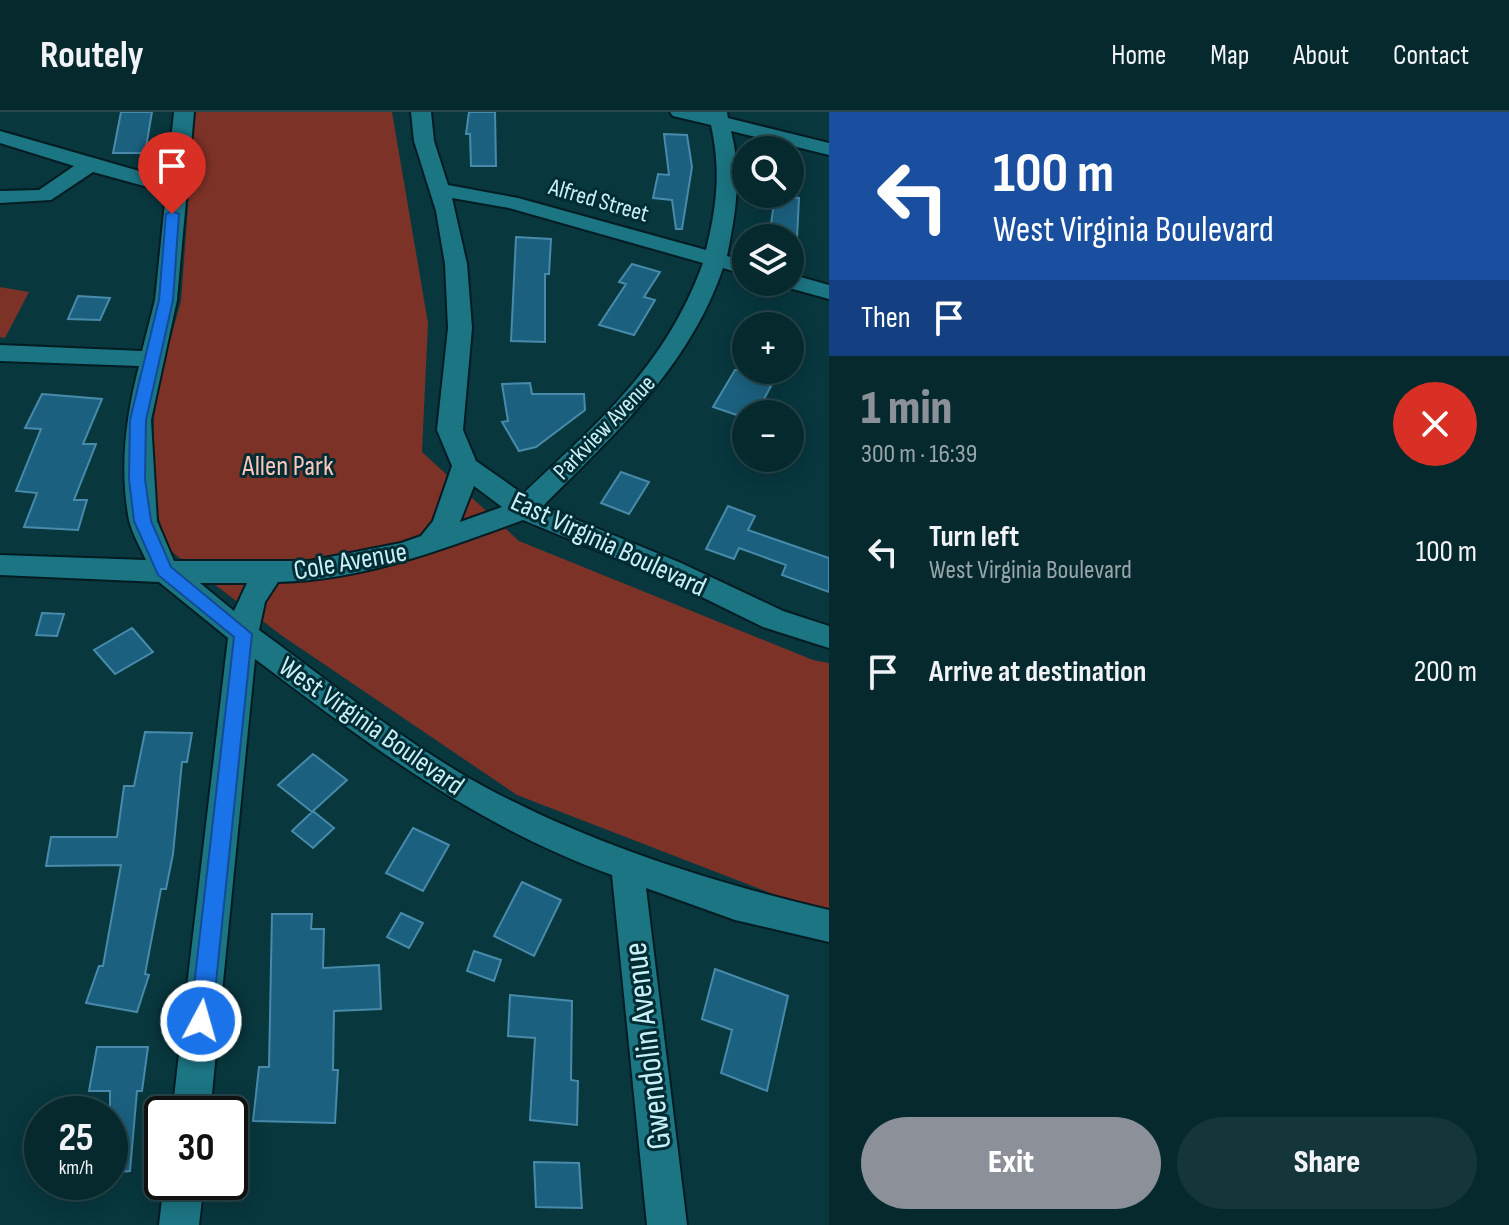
<!DOCTYPE html>
<html lang="en">
<head>
<meta charset="utf-8">
<style>
  :root { --surface:#06292e; --page:#14353a; --text:#f1f3f6; --muted:#98a6aa; --line:#27454a; --accent:#8c9099 }
  body { margin:0; font-family:"Sofia Sans Condensed",sans-serif; background:var(--page); color:var(--text); height:100vh; display:flex; flex-direction:column; font-size:30px; white-space:nowrap }
  * { box-sizing:border-box; margin:0 }
  p { font-size:26px; color:var(--muted) }
  .icon { flex:none; width:44px; height:44px; fill:none; stroke:currentColor; stroke-width:2; stroke-linecap:round; stroke-linejoin:round }
  .map { position:relative; flex:1; overflow:hidden }
  .details { display:flex; flex-direction:column; background:var(--surface); width:680px }
  .details>* { flex:none }
  .hud { background:#1a4fa0; color:#fff; overflow:hidden }
  .fabs { position:absolute; left:732px; top:24px; display:grid; gap:16px }
  .fabs a { display:grid; place-items:center; width:72px; height:72px; border-radius:50%; background:var(--surface); box-shadow:0 4px 20px #0003,0 0 0 2px var(--line); font-size:40px }
  .speed { position:absolute; left:24px; top:984px; display:flex; gap:16px; font-size:40px; font-weight:700; text-align:center }
  .speed>* { display:grid; place-content:center; width:104px; height:104px; border-radius:50%; background:var(--surface); box-shadow:0 4px 20px #0003,0 0 0 2px var(--line); line-height:1 }
  .speed small { font-size:20px; font-weight:400 }
  .speed .limit { border:4px solid #111; border-radius:12px; background:#fff; color:#111 }
  .pin { position:absolute; display:grid; place-items:center; width:68px; height:68px; color:#fff; margin:-82px -34px; border-radius:50% 50% 50% 0; rotate:-45deg; box-shadow:0 0 8px #0007 }
  .pin .icon { rotate:45deg }
  .me { position:absolute; width:88px; margin:-44px; rotate:6deg; stroke-linejoin:round; filter:drop-shadow(0 0 6px #0008) }
  .turn { display:flex; align-items:center; gap:28px; height:168px; padding:0 32px; font-size:36px }
  .turn .icon { width:104px; height:104px; stroke-width:2.5 }
  .turn b { display:block; font-size:56px; line-height:68px }
  .then { display:flex; align-items:center; height:76px; padding:0 32px; background:#0003; gap:16px; font-size:30px }
  .round { display:grid; place-items:center; flex:none; width:84px; height:84px; border-radius:42px; background:var(--page) }
  .summary { display:flex; align-items:center; justify-content:space-between; height:136px; padding:0 32px }
  h1 { font-size:48px; font-weight:800; line-height:60px; color:var(--accent) }
  .action { display:flex; gap:16px; margin-top:auto; padding:16px 32px }
  .action a { flex:1; height:92px; border-radius:48px; background:var(--accent); color:#fff; font-size:32px; font-weight:800; line-height:92px; text-align:center }
  .action a+a { background:var(--page); color:var(--text) }
  ul { padding:0; list-style:none }
  li { display:flex; align-items:center; gap:24px; height:120px; padding:0 32px }
  li div { flex:1 }
  li b { display:block; font-size:30px }
  li em { font-style:normal }
  header { display:flex; align-items:center; gap:48px; box-sizing:border-box; height:112px; padding:0 40px; background:var(--surface); border-bottom:2px solid var(--line) }
  header strong { font-size:38px }
  nav { display:flex; gap:44px; margin-inline-start:auto; font-size:28px }
  main { display:flex; flex:1; min-height:0 }
  .map>svg:first-child { display:block }
  .green { fill:#7d3227 }
  .building { fill:#1b617f; stroke:#488aa9; stroke-width:2 }
  .lines { fill:none; stroke-linecap:round; stroke-linejoin:round }
  .minor-casing { stroke:#031c21; stroke-width:4 }
  .minor { fill:#1c7583; fill-rule:evenodd }
  .route { fill:#1a73e8; stroke:#114b97; stroke-width:2 }
  .labels { text-anchor:middle; stroke-width:6; stroke-linejoin:round; paint-order:stroke }
  .far-street-label { font-size:24px; fill:#caf0f7; stroke:#002d34 }
  .park-label { font-size:28px; fill:#fec6bb; stroke:#002d34 }
  .street-label { font-size:28px; fill:#caf0f7; stroke:#002d34 }
  .near-street-label { font-size:34px; fill:#caf0f7; stroke:#002d34 }
</style>
</head>
<body>
<header>
<strong>Routely</strong>
<nav><a>Home</a><a>Map</a><a>About</a><a>Contact</a></nav>
</header>
<main>
<div class="map">
<svg width="829" height="1113" viewBox="0 0 829 1113">
  <rect width="100%" height="100%" fill="#08373e"/>
  <!-- green -->
  <path class="green" d="M195 0H392L428 211 422 340 519 429 813 548 829 551V800L812 797 517 683 281 523 168 437 157 400 152 362 155 283 181 189Z
    M0 175 29 180 5 226 0 225Z"/>
  <!-- building -->
  <path class="building" d="M121 0H152L145 41H113Z
    M469 0H495L496 54H471L470 22H466Z
    M664 22 687 23 692 55 682 117H676L672 88 653 86 658 62 669 63Z
    M775 84 799 86 797 126H769Z
    M516 125 551 127 549 162H545V230L511 229Z
    M632 152 660 160 644 185 655 188 634 223 599 213 626 172 619 170Z
    M78 184 110 186 100 208 68 207Z
    M735 258H769L762 271 771 274 756 302H746V306L713 295Z
    M530 271 532 282H584L585 298 536 335 519 339 502 310 508 309 502 272Z
    M42 282 102 287 83 332H96L74 388H87L78 418 24 415 37 381 16 379 41 317 25 316Z
    M621 360 649 370 629 402 601 391Z
    M728 394 755 404 748 418 829 446V480L782 463 786 453 739 436 734 447 706 437Z
    M42 501 64 502 57 524 36 523Z
    M132 516 153 540 115 562 94 538Z
    M145 620 192 621 187 650H182L173 742 166 777H161L145 862 149 863 137 900 86 891 99 854H103L121 753 46 754 51 725H117L124 674H134Z
    M313 642 347 668 312 700 278 673Z
    M313 699 334 716 313 736 292 719Z
    M413 716 449 733 423 779 386 761Z
    M522 770 561 788 534 844 494 824Z
    M401 801 423 811 409 836 387 825Z
    M272 802H312L311 817H324L323 856 379 853 381 897 334 899 333 958H338L335 1011 253 1009 259 955H269Z
    M474 839 501 848 494 869 467 859Z
    M715 857 788 884 767 979 721 961 732 918 702 907Z
    M510 883 572 889 571 968 578 969 577 1013 530 1008 535 926 508 924Z
    M97 935H148L142 979H137L130 1059 110 1061V979H89Z
    M534 1050 579 1051 582 1096 536 1095Z"/>
  <g class="lines">
    <!-- minor casing -->
    <g class="minor-casing">
      <path id="minor" d="M174 0H194L177 188 151 308 157 409 174 449H309L401 431 421 424 433 409 452 354 437 318 448 216 445 152 436 99 414 29 411 0H431L434 29 448 73 518 86 706 138C717 93 721 59 711 13L673 4 670 0H727L728 6 829 31V43L731 19C742 62 736 100 727 144L746 149V163L723 156C689 255 615 322 543 394L681 451 783 499 829 514V536L763 515 661 465 523 408C443 437 365 468 278 470L265 490 259 518C336 574 413 638 498 682 603 736 715 771 829 798V830L735 808 646 776 687 1113H647L612 763C474 713 371 634 255 547L210 1002H172L228 526 159 470 0 463V443L146 448C140 435 132 421 129 408 119 356 126 304 139 254L0 249V233L142 239 155 188 166 80 93 60 51 88 0 91V79L39 78 74 54 0 31V19L167 67ZM452 86 509 96 703 151C665 255 600 308 523 382L476 349 463 318 472 216 467 152ZM474 374 502 395 460 410ZM200 471H247L234 499Z
        M790 162 829 173V187L782 174 780 170H790Z
        M164 1070H204L199 1113H159Z"/>
    </g>
    <!-- minor -->
    <use href="#minor" class="minor"/>
  </g>
  <!-- route -->
  <path class="route" d="M172 99 179 102 173 188 146 308 145 367 151 409 171 455 252 522 212 909 209 917 201 920 193 917 190 909 234 525 158 463 134 409 129 367 130 308 159 188 166 102Z"/>
  <g class="labels">
    <!-- far-street labels -->
    <g class="far-street-label">
      <text transform="translate(599 88) rotate(16)" y="8">Alfred Street</text>
      <text transform="translate(604 315) rotate(-46)" y="8">Parkview Avenue</text>
    </g>
    <!-- park labels -->
    <g class="park-label">
      <text x="288" y="363">Allen Park</text>
    </g>
    <!-- street labels -->
    <g class="street-label">
      <text transform="translate(609 431) rotate(25)" y="10">East Virginia Boulevard</text>
      <text transform="translate(350 448) rotate(-10)" y="10">Cole Avenue</text>
      <text transform="translate(372 613) rotate(35)" y="10">West Virginia Boulevard</text>
    </g>
    <!-- near-street labels -->
    <g class="near-street-label">
      <text transform="translate(646 934) rotate(-97)" y="12">Gwendolin Avenue</text>
    </g>
  </g>
</svg>
<div class="fabs">
<a><svg class="icon" aria-label="search" viewBox="0 0 24 24"><circle cx="10" cy="10" r="6"/><path d="M15 15l6 6"/></svg></a>
<a><svg class="icon" aria-label="layers" viewBox="0 0 24 24"><path d="M12 4l9 5-9 5-9-5zM3 14l9 5 9-5"/></svg></a>
<a>+</a>
<a>−</a>
</div>
<div class="speed"><div>25<small>km/h</small></div><div class="limit">30</div></div>
<div class="pin" style="left:172px;top:102px;background:#d93025"><svg class="icon" aria-label="arrive" viewBox="0 0 24 24"><path d="M6 21V4h12l-3 4 3 4H6"/></svg></div>
<svg class="me" style="left:201px;top:909px" viewBox="-20 -20 40 40"><circle r="17" fill="#1a73e8" stroke="#fff" stroke-width="3"/><path d="M0-11L8 9 0 5-8 9z" fill="#fff"/></svg>
</div>
<section class="details">
<div class="hud">
<div class="turn"><svg class="icon" aria-label="left" viewBox="0 0 24 24"><path d="M17 20v-9H6M10 6l-5 5 5 5"/></svg><div><b>100 m</b>West Virginia Boulevard</div></div>
<div class="then">Then<svg class="icon" aria-label="arrive" viewBox="0 0 24 24"><path d="M6 21V4h12l-3 4 3 4H6"/></svg></div>
</div>
<div class="summary"><div><h1>1 min</h1><p>300 m · 16:39</p></div><a class="round" style="background:#d93025;color:#fff"><svg class="icon" aria-label="close" viewBox="0 0 24 24"><path d="M6 6l12 12M18 6L6 18"/></svg></a></div>
<ul>
<li><svg class="icon" aria-label="left" viewBox="0 0 24 24"><path d="M17 20v-9H6M10 6l-5 5 5 5"/></svg><div><b>Turn left</b><p>West Virginia Boulevard</p></div><em>100 m</em></li>
<li><svg class="icon" aria-label="arrive" viewBox="0 0 24 24"><path d="M6 21V4h12l-3 4 3 4H6"/></svg><div><b>Arrive at destination</b></div><em>200 m</em></li>
</ul>
<div class="action"><a>Exit</a><a>Share</a></div>
</section>
</main>
</body>
</html>
